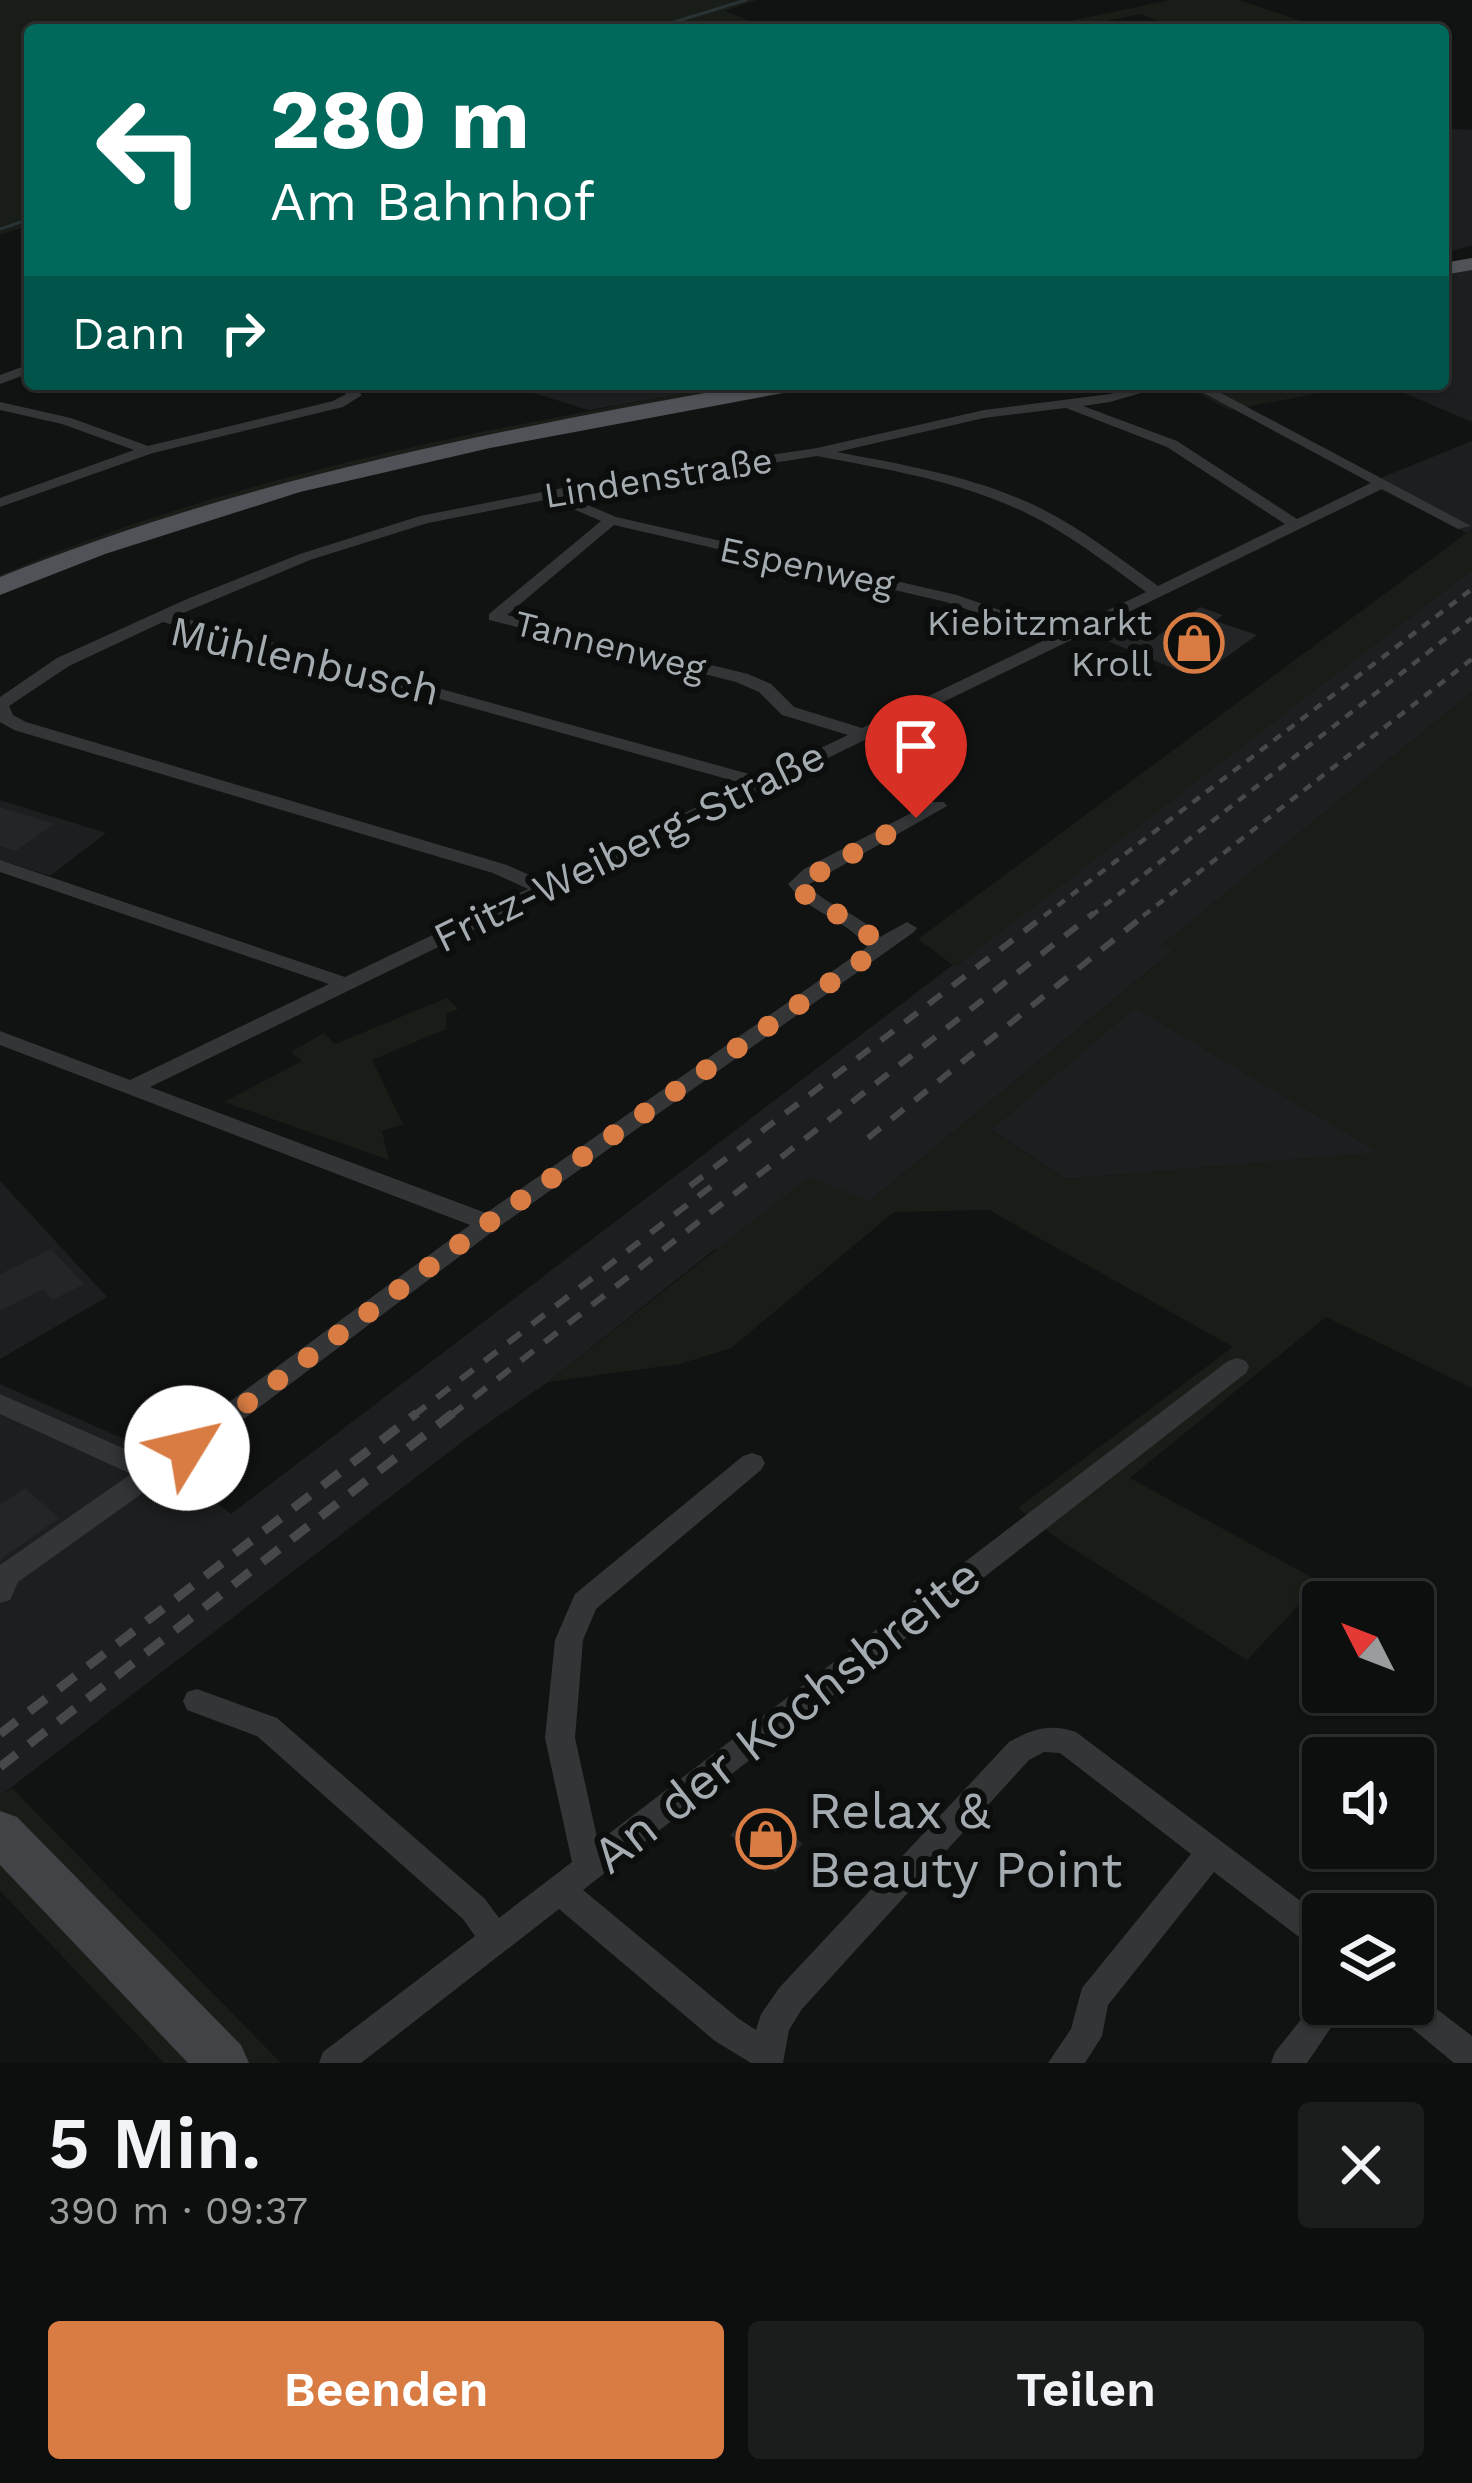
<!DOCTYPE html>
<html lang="de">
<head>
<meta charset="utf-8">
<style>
  :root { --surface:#0d0e0e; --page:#1b1c1c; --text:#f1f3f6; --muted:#9a9c9e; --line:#2d2e2e; --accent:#d97c43 }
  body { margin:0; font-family:"Work Sans",sans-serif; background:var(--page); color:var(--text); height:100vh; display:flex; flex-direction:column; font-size:45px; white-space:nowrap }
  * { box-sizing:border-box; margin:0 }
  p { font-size:39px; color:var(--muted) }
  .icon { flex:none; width:66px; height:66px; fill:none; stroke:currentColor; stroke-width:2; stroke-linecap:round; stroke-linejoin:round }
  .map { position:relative; height:2063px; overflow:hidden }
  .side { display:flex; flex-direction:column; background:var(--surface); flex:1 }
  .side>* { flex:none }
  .hud { position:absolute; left:24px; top:24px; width:1425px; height:366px; border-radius:12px; box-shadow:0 3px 9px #0004,0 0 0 3px var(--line); background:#00695c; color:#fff; overflow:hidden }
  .needle { width:78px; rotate:312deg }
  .controls { position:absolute; left:1302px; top:1581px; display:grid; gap:24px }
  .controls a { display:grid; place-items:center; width:132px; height:132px; border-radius:12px; background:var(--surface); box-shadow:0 3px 9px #0004,0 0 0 3px var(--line); font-size:60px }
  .pin { position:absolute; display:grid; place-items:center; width:102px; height:102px; color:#fff; margin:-123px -51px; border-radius:50% 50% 50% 0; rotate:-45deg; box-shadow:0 0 12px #0007 }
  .pin .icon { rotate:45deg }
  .me { position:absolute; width:132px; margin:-66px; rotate:54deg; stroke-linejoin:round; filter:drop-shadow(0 0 9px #0008) }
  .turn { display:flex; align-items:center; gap:42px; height:252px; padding:0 48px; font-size:54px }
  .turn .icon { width:156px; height:156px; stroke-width:2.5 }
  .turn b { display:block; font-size:84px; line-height:102px }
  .then { display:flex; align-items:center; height:114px; padding:0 48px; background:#0003; gap:24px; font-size:45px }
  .round { display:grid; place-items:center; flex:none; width:126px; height:126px; border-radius:12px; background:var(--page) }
  .overview { display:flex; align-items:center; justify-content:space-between; height:204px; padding:0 48px }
  h1 { font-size:72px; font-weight:600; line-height:90px }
  .cta { display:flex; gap:24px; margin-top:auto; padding:24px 48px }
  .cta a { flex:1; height:138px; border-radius:12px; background:var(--accent); color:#fff; font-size:48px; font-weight:600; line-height:138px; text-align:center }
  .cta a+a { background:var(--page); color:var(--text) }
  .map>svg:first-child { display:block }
  .built { fill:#1d1e1f }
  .green { fill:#191d18; fill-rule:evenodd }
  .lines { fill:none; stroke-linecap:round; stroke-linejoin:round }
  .stream { stroke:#293334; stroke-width:3 }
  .building { fill:#242526 }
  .minor { fill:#333537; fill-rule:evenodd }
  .secondary { fill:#414447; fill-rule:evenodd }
  .primary { fill:#4f5256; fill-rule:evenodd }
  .rail-far2 { stroke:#46494c; stroke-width:4.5; stroke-dasharray:9 8; stroke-linecap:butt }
  .rail-far1 { stroke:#46494c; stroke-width:6; stroke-dasharray:16 14; stroke-linecap:butt }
  .rail { stroke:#46494c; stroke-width:9; stroke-dasharray:21 16; stroke-linecap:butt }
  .route { stroke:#d97c43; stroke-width:21; stroke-dasharray:0 37.8 }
  .labels { text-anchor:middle; stroke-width:12; stroke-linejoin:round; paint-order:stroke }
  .far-street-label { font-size:36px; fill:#a4acb1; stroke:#0c0d0d }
  .far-poi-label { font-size:36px; fill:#a4acb1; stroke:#0c0d0d; text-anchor:end }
  .street-label { font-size:42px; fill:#a4acb1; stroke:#0c0d0d }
  .near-street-label { font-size:51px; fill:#a4acb1; stroke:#0c0d0d }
  .near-poi-label { font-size:51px; fill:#a4acb1; stroke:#0c0d0d; text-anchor:start }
</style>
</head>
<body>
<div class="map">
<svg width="1472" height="2063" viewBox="0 0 1472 2063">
  <rect width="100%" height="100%" fill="#111212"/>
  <!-- built -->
  <path class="built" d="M1443 128 1472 130V245L1443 254Z
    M1472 269V422L1383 384H1443V274Z
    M504 384H740L589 410Z
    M1472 441V529L1467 533 1368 483Z
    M1472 570V692L1164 944 1175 949 870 1201 852 1196 714 1250 548 1382 475 1432 0 1796V1384L151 1451 231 1514Z
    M0 800 106 833 50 876 0 860Z
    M1135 1007 1380 1153 1066 1179 990 1129Z
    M0 1181 107 1297 0 1359Z"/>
  <!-- green -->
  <path class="green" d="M0 0H757L725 11 772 30H30V225L0 235Z
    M1170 0H1239L1327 30H1184L1140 14 1064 30H1026Z
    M740 384H839L400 463 160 530 0 595V575C238 474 487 428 740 384Z
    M1180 384H1367L1230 410Z
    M1472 529V570L955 967 918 939Z
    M1472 692V1388L1326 1317 1130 1478 1357 1602H1323V1607L1306 1598 1247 1660 1058 1539 1018 1508 1233 1347 989 1210 894 1212 731 1348 680 1364 548 1382 809 1177 870 1201 1174 950 1163 944ZM1135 1008 1378 1152 1066 1179 991 1130Z
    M447 998 458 1009 446 1014V1029L372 1060 403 1124 382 1131 389 1160 224 1102 302 1061 291 1052 324 1033 335 1044Z
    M12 1788 281 2063H164L0 1891V1796Z"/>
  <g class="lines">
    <!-- stream -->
    <path class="stream" d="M648 30 746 0
      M0 229 30 219"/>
  </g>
  <!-- building -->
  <path class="building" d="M1200 607 1223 615 1215 621 1257 635 1211 668 1195 662 1182 672 1098 637 1118 623 1156 637Z
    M0 807 54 824 16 851 0 846Z
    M51 1249 84 1284 53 1300 43 1289 0 1311V1274Z
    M25 1488 59 1518 0 1560V1505Z
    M758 1808 803 1844 775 1872 730 1835Z"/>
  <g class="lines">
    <!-- minor -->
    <path class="minor" d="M30 364V373L0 384V375Z
      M336 384H351L362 395 343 407 153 453 0 507V498L134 450 62 424 0 410V402L71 418 148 446 333 401 346 394Z
      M1149 384H1172L1110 402 1083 406 1177 441 1297 519 1371 483 1187 384H1204L1471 526 1458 529 1382 489 150 1087 486 1213 867 947C846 918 809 914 788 884L804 869 932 802H944L947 806 808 885C828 908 861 913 880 937L907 922 917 928 914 932 496 1229 196 1455 18 1582 10 1600 0 1603V1565L131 1474 0 1414V1394L150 1460 470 1225 0 1045V1031L130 1080 329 984 0 872V860L345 977 528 889 493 873 14 730 0 722V697L57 658 187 599 300 554 420 516 608 479 817 448 984 410 1110 394ZM1066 408 1167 447 1285 524 1158 586C1118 557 1078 526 1034 505 972 476 904 465 837 452L984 418ZM817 456C886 469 958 481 1022 511 1067 532 1106 563 1146 592L1062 632 957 595 616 517 567 496ZM550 499 601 521 489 614V620L736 682 759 692 782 715 848 735 760 777 176 616 310 560 428 523ZM614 525 946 602 1049 638 862 728 794 707 771 684 748 674 507 615ZM163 622 745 784 543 881 507 865 26 722 13 715 9 706 69 666Z
      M1237 1358 1246 1361 1249 1367 1246 1373 583 1890 739 2019 756 2030 761 2014 780 1987 1009 1742C1032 1729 1050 1723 1076 1732L1323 1918V1952L1312 1947 1214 1872 1108 2005 1102 2036 1085 2063H1048L1071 2029 1082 1988 1191 1854 1060 1753 1044 1752 1029 1760 802 2009 789 2030 783 2063H751L715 2041 559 1909 361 2063H319L323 2052 475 1936 463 1919 257 1736 187 1710 183 1701 187 1692 197 1689 277 1718 485 1899 499 1918 572 1862 545 1738 555 1640 575 1594 743 1456 752 1453 761 1456 765 1463 761 1470 596 1609 583 1640 575 1738 598 1842 1228 1361Z
      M1413 1991 1472 2036V2063H1454L1396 2015 1391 2004H1413Z
      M1323 1992V2004H1347L1307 2063H1271L1275 2052Z"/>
    <!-- secondary -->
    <path class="secondary" d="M0 1811 17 1817 241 2045 249 2063H188L0 1865Z"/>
    <!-- primary -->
    <path class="primary" d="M1472 258V270L1443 275V263Z
      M754 384H805L793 391 490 448 300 492 105 554 0 595V577C243 479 497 430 754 384Z"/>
    <!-- rail-far2 -->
    <path class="rail-far2" d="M1044 916 1472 589
      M1091 916 1472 618
      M1143 916 1472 659"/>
    <!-- rail-far1 -->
    <path class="rail-far1" d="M868 1138 1147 913
      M690 1186 1048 913
      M413 1416 713 1185
      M450 1416 1094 913"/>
    <!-- rail -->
    <path class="rail" d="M0 1734 417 1413
      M0 1767 453 1413"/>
  </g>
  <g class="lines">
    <!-- route -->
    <path class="route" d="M187 1448 488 1223 878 949C859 910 814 916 798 884L916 818"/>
  </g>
  <!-- icons -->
  <defs>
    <g id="shop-ring" transform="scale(3)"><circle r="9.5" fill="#0c0d0d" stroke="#d97c43" stroke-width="1.5"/><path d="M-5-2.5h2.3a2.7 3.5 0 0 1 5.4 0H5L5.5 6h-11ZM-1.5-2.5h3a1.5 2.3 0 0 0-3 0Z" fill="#d97c43"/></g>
  </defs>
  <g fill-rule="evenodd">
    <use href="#shop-ring" x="1194" y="643"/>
    <use href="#shop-ring" x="766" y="1839"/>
  </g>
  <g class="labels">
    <!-- far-street labels -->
    <g class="far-street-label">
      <text transform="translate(658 477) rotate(-9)" y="13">Lindenstraße</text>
      <text transform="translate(807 566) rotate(12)" y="13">Espenweg</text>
      <text transform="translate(610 645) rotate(14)" y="13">Tannenweg</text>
    </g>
    <!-- far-poi labels -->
    <g class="far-poi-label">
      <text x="1152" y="635">Kiebitzmarkt<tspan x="1152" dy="41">Kroll</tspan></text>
    </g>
    <!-- street labels -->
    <g class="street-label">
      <text transform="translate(305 660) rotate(13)" y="15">Mühlenbusch</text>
      <text transform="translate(629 846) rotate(-26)" y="15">Fritz-Weiberg-Straße</text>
    </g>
    <!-- near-street labels -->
    <g class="near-street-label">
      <text transform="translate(786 1715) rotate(-38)" y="18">An der Kochsbreite</text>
    </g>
    <!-- near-poi labels -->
    <g class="near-poi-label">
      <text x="808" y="1828">Relax &amp;<tspan x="808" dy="59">Beauty Point</tspan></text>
    </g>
  </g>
</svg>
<div class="controls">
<a><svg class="needle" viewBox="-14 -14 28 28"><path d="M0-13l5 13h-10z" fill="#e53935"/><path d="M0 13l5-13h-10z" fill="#9a9c9e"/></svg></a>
<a><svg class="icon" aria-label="sound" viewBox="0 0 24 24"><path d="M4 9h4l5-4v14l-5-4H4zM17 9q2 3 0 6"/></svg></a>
<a><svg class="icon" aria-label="layers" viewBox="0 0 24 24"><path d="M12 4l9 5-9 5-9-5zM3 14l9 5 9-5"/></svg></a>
</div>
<div class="pin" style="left:916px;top:818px;background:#d93025"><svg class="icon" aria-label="arrive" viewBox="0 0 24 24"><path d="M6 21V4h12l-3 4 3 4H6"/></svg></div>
<svg class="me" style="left:187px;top:1448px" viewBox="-20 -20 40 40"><circle r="19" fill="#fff"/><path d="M0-13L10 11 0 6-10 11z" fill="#d97c43"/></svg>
<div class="hud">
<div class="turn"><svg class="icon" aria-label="left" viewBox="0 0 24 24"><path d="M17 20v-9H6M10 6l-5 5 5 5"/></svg><div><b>280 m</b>Am Bahnhof</div></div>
<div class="then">Dann<svg class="icon" aria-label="right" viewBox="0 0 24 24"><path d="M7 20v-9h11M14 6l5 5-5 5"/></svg></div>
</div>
</div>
<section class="side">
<div class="overview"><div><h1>5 Min.</h1><p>390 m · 09:37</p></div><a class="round"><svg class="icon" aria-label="close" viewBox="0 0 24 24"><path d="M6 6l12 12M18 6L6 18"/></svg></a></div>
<div class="cta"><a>Beenden</a><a>Teilen</a></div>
</section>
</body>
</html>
